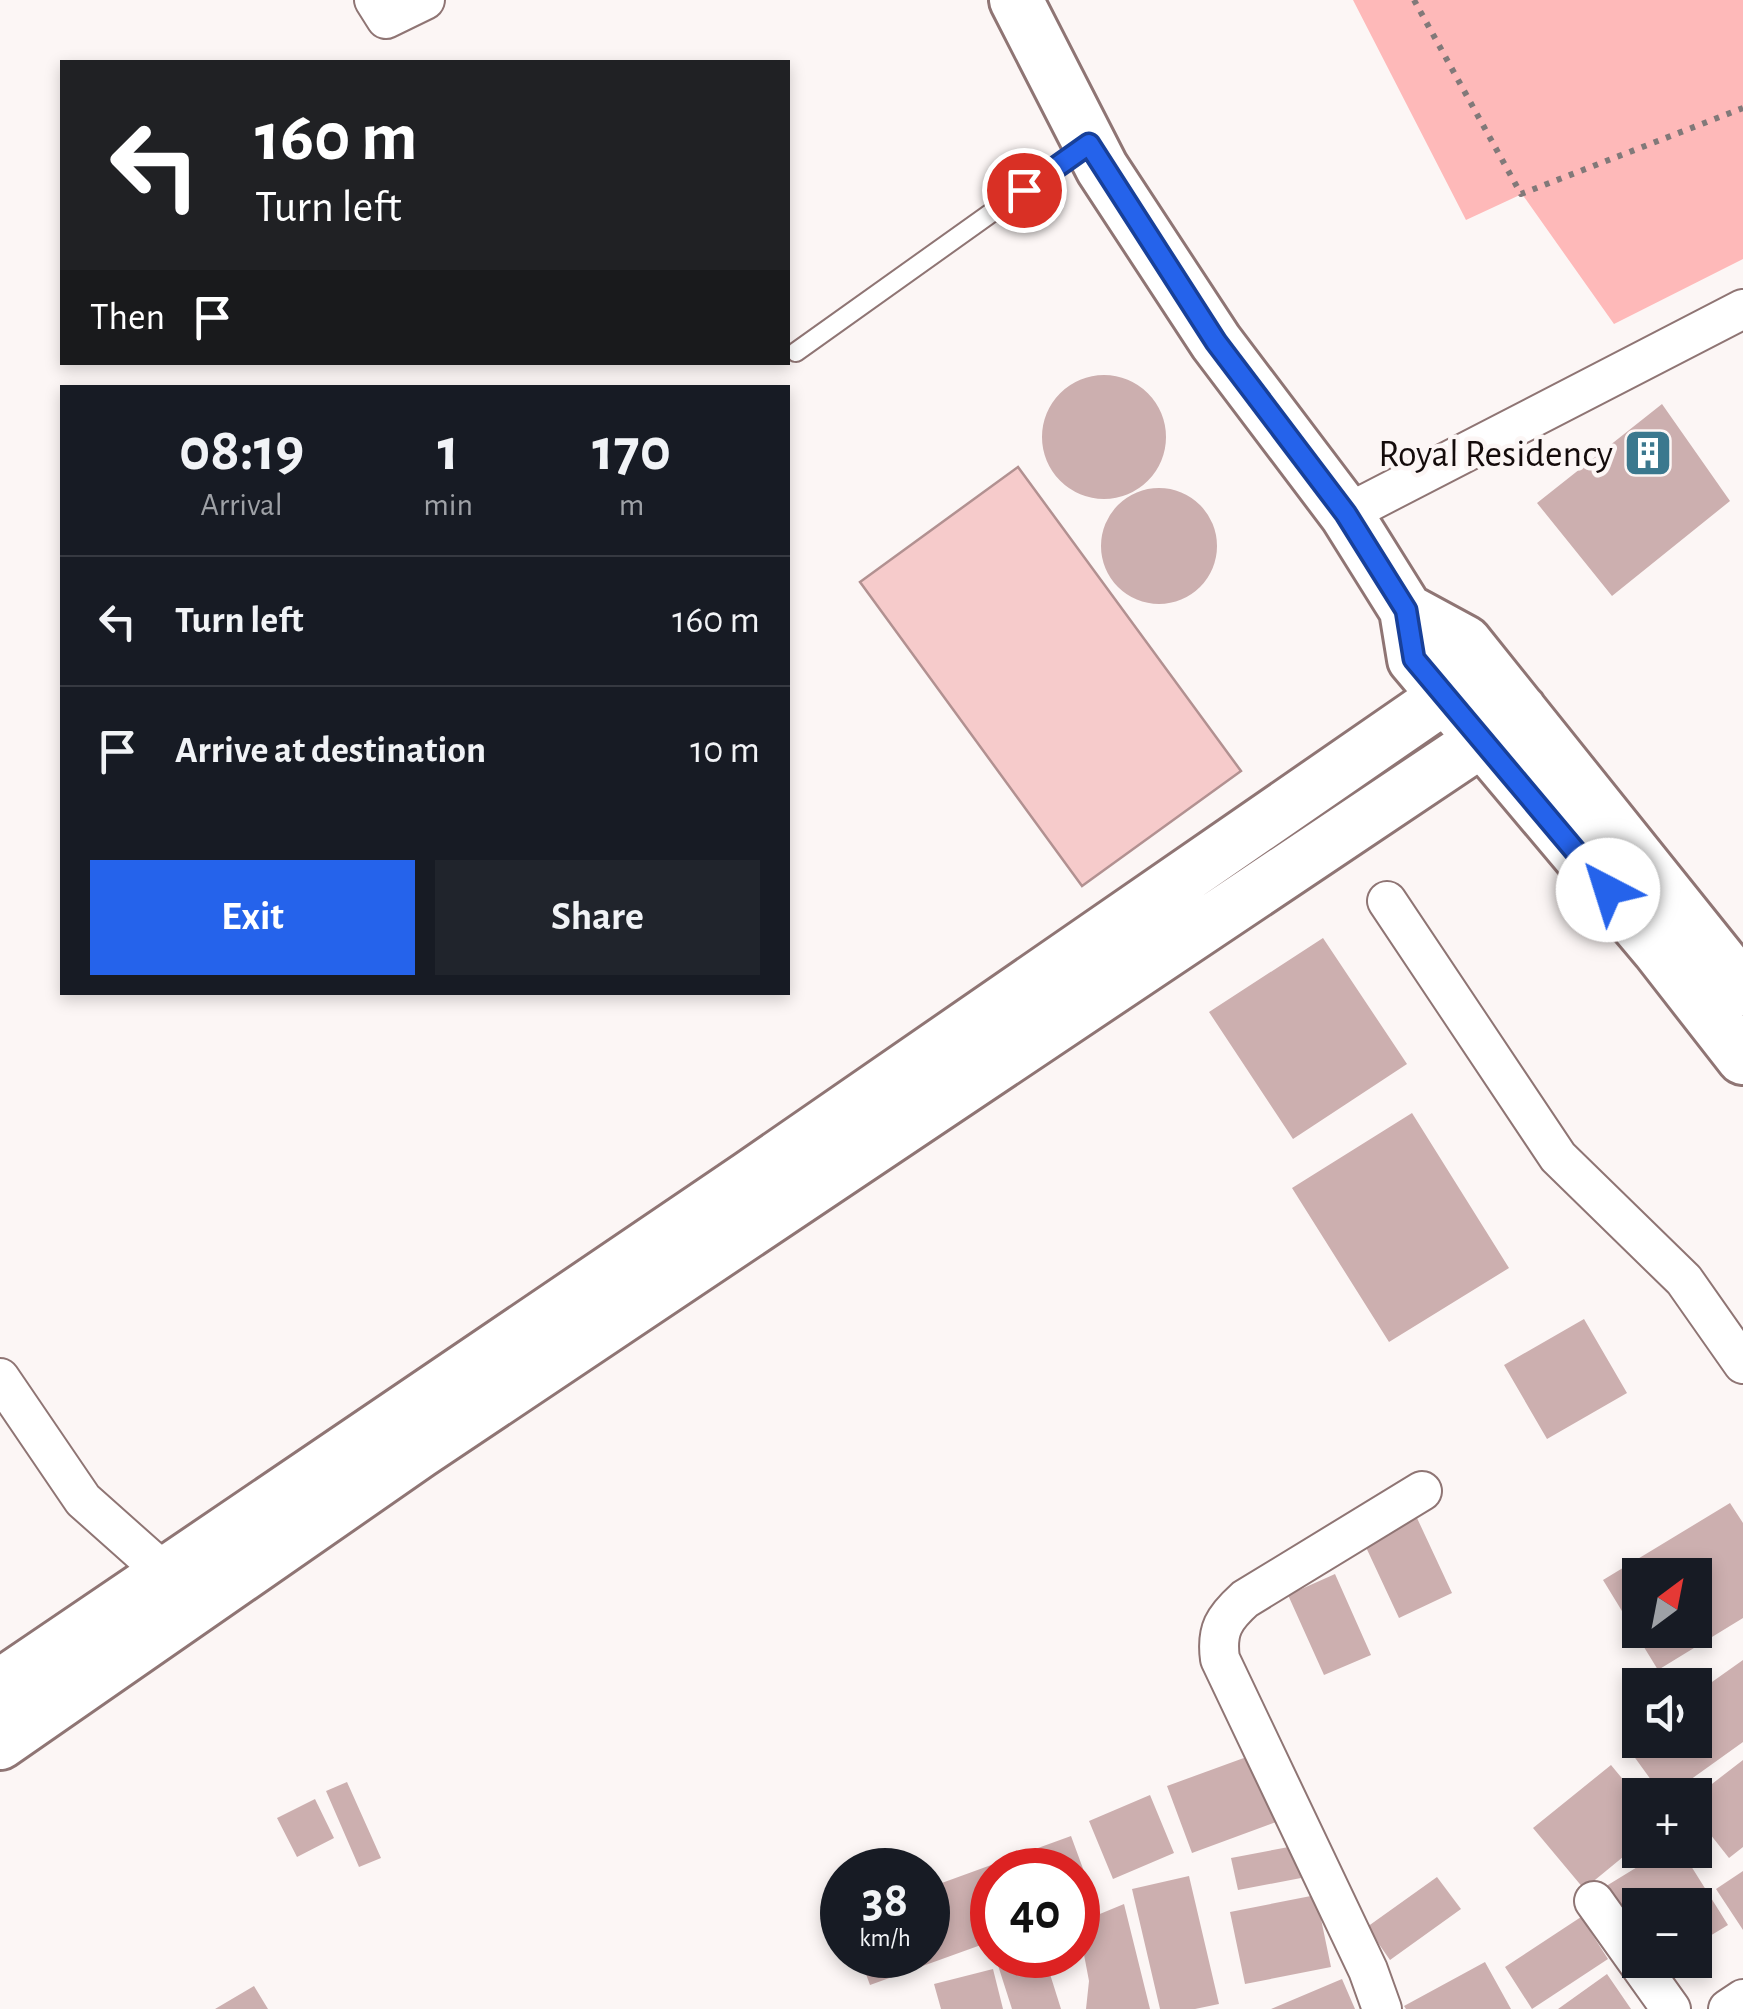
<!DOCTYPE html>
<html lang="en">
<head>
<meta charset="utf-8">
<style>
  :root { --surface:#171b24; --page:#20242c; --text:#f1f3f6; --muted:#9ea1a6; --line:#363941; --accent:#2563eb }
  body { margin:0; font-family:"Alegreya Sans",sans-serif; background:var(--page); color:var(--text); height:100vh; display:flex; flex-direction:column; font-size:38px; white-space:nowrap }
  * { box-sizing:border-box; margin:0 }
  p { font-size:32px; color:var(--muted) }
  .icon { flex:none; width:55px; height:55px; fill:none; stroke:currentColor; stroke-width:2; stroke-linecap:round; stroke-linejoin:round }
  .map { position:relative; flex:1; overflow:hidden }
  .drawer { position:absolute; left:60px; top:385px; width:730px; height:610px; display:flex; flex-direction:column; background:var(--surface); border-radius:0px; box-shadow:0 5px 15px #0003 }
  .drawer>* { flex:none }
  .hud { position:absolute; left:60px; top:60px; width:730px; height:305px; border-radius:0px; box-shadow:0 5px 15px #0003; background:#202124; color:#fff; overflow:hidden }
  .needle { width:65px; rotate:32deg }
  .controls { position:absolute; left:1622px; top:1558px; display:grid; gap:20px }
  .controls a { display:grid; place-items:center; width:90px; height:90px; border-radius:0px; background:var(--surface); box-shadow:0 5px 15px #0003; font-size:50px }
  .speed { position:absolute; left:820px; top:1848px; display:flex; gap:20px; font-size:50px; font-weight:700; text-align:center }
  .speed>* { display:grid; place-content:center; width:130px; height:130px; border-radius:50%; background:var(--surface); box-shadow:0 5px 15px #0003; line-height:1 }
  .speed small { font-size:25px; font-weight:400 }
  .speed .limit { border:15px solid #d22; background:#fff; color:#111 }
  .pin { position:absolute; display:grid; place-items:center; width:85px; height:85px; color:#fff; margin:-42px; border:5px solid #fff; border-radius:50%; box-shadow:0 2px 10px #0007 }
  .me { position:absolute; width:110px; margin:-55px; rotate:320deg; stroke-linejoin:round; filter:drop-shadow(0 0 8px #0008) }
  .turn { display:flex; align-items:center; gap:35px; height:210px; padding:0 30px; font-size:45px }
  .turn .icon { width:130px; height:130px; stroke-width:2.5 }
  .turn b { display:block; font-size:70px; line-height:85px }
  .then { display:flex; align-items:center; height:95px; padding:0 30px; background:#0003; gap:20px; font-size:38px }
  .eta { display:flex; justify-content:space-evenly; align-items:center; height:170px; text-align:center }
  .eta b { font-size:60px; font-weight:600; line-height:70px }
  .action { display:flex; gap:20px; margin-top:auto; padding:20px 30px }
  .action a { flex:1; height:115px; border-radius:0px; background:var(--accent); color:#fff; font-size:40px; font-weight:600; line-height:115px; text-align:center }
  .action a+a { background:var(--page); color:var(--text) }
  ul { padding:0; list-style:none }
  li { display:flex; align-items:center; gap:30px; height:130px; padding:0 30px; border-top:2px solid var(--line) }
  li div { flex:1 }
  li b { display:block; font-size:38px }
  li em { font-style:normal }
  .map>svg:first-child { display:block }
  .green { fill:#feb9b9 }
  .water { fill:#f6cbcb; stroke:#b29191; stroke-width:2.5 }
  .building { fill:#ccafaf; fill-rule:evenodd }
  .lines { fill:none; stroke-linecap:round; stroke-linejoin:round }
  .lane-casing { stroke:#8f7574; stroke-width:22 }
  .street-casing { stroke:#8f7574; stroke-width:42 }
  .secondary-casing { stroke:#8f7574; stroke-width:58 }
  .path { stroke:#817979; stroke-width:6; stroke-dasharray:5 8; stroke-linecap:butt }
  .lane { stroke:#fff; stroke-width:18 }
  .street { stroke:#fff; stroke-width:38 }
  .secondary { stroke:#fff; stroke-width:52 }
  .route-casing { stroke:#184099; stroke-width:25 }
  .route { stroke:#2563eb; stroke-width:18 }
  .labels { text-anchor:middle; stroke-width:9; stroke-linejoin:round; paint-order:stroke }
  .poi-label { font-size:38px; fill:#140b0b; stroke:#fcf6f5; text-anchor:end }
</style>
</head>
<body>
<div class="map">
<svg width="1743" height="2009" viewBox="0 0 1743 2009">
  <rect width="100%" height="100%" fill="#fcf6f5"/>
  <!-- green -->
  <path class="green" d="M1353 0H1743V259L1614 324 1522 194 1466 220Z"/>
  <!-- water -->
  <path class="water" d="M1018 467 1241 771 1082 886 860 582Z"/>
  <!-- building -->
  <path class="building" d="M1042 437a62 62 0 1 1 124 0a62 62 0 1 1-124 0Z
    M1662 404 1730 501 1612 596 1537 503Z
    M1101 546a58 58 0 1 1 116 0a58 58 0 1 1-116 0Z
    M1323 938 1407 1064 1293 1139 1209 1012Z
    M1412 1113 1509 1268 1389 1342 1292 1188Z
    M1584 1319 1627 1393 1547 1439 1504 1365Z
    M1730 1503 1743 1523V1618L1658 1670 1603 1580ZM1640 1575H1695V1630H1640Z
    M1417 1518 1452 1593 1399 1618 1364 1543Z
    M1335 1574 1371 1655 1324 1675 1288 1595Z
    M1743 1660V1742L1669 1795H1662L1625 1744 1640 1734V1740H1695V1694Z
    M1252 1755 1276 1822 1192 1853 1167 1786Z
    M1743 1760V1847L1729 1858 1695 1815V1797Z
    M1611 1765 1640 1800V1843L1584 1889 1533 1828Z
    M347 1782 381 1858 359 1867 326 1791Z
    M1150 1795 1174 1853 1113 1879 1089 1821Z
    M315 1799 334 1838 297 1857 277 1818Z
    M1071 1836 1096 1904 1078 1910V1870H992V1941L870 1985 859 1955H928V1888Z
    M1294 1846 1301 1878 1238 1890 1231 1858Z
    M1665 1850H1681L1728 1925 1695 1945V1905H1640V1947L1603 1888Z
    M1743 1871V1930L1716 1889Z
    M1189 1876 1219 2004 1195 2009H1160L1132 1889Z
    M1437 1877 1461 1909 1390 1960 1367 1927Z
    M1316 1895 1331 1967 1245 1984 1230 1912Z
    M1124 1904 1150 2009H1086L1089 1981 1078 1923Z
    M1581 1917 1608 1959 1532 2009 1505 1967Z
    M1044 1955 1061 2009H1012L995 1956Z
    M1485 1962 1511 2009H1406L1404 2006Z
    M993 1969 1003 2009H941L934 1984Z
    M1607 1974 1631 2009H1558Z
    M1342 1979 1355 2009H1271Z
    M254 1986 268 2009H215Z"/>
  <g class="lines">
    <!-- lane casing -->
    <g class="lane-casing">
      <path id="lane" d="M796 352 1085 146"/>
    </g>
    <!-- street casing -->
    <g class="street-casing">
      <path id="street" d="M374 0 386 19 425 0
        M1346 514 1743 309
        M1387 901 1558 1157 1684 1280 1743 1364
        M0 1378 83 1500 165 1573
        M1594 1901 1671 2009
        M1382 2009 1368 1970 1220 1659C1216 1630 1224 1618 1245 1599L1422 1491
        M1728 2009 1743 1999"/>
    </g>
    <!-- secondary casing -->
    <g class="secondary-casing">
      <path id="secondary" d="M1016 0 1102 168 1216 342 1346 514 1406 610 1414 659 1658 949 1743 1058
        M1406 610 1465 642 1743 989
        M0 1686 750 1177 1446 696 1484 666
        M0 1743 419 1452 1482 740 1520 710"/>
    </g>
    <!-- path -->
    <path class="path" d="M1414 0 1521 194 1743 108"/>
    <!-- lane -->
    <use href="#lane" class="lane"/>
    <!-- street -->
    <use href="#street" class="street"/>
    <!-- secondary -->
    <use href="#secondary" class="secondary"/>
  </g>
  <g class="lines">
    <!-- route casing -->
    <g class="route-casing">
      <path id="route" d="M1024 190 1089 144 1216 342 1346 514 1406 610 1414 659 1608 890"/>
    </g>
    <!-- route -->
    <use href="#route" class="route"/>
  </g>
  <!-- icons -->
  <defs>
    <g id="building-square" transform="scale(2.5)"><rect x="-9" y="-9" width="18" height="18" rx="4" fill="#3b788e" stroke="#fcf6f5"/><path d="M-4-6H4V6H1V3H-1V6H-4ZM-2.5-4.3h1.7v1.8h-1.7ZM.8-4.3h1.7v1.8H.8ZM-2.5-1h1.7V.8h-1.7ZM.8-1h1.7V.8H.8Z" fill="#fff"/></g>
  </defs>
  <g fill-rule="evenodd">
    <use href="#building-square" x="1648" y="453"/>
  </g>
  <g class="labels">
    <!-- poi labels -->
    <g class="poi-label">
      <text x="1613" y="466">Royal Residency</text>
    </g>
  </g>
</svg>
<div class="controls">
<a><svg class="needle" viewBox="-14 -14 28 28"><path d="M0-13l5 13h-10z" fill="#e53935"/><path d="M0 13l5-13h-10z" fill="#9ea1a6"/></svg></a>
<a><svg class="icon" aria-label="sound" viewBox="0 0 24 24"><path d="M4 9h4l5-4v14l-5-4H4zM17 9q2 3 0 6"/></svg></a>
<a>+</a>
<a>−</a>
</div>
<div class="speed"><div>38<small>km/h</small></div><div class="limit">40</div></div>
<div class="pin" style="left:1024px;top:190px;background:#d93025"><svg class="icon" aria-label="arrive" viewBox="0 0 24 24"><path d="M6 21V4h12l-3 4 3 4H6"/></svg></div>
<svg class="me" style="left:1608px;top:890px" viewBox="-20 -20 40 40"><circle r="19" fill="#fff"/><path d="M0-13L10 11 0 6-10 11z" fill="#2563eb"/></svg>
<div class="hud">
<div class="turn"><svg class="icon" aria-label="left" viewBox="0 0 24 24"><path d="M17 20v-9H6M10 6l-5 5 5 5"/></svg><div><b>160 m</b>Turn left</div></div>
<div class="then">Then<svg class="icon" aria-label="arrive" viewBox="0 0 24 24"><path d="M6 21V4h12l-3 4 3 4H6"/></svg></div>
</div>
<section class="drawer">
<div class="eta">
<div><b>08:19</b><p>Arrival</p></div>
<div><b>1</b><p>min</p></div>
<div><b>170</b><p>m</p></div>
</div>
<ul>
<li><svg class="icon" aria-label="left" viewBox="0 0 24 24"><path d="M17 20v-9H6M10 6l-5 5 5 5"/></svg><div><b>Turn left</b></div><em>160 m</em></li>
<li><svg class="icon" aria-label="arrive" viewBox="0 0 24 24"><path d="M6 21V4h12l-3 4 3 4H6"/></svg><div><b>Arrive at destination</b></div><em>10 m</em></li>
</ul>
<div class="action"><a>Exit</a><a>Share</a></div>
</section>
</div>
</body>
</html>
